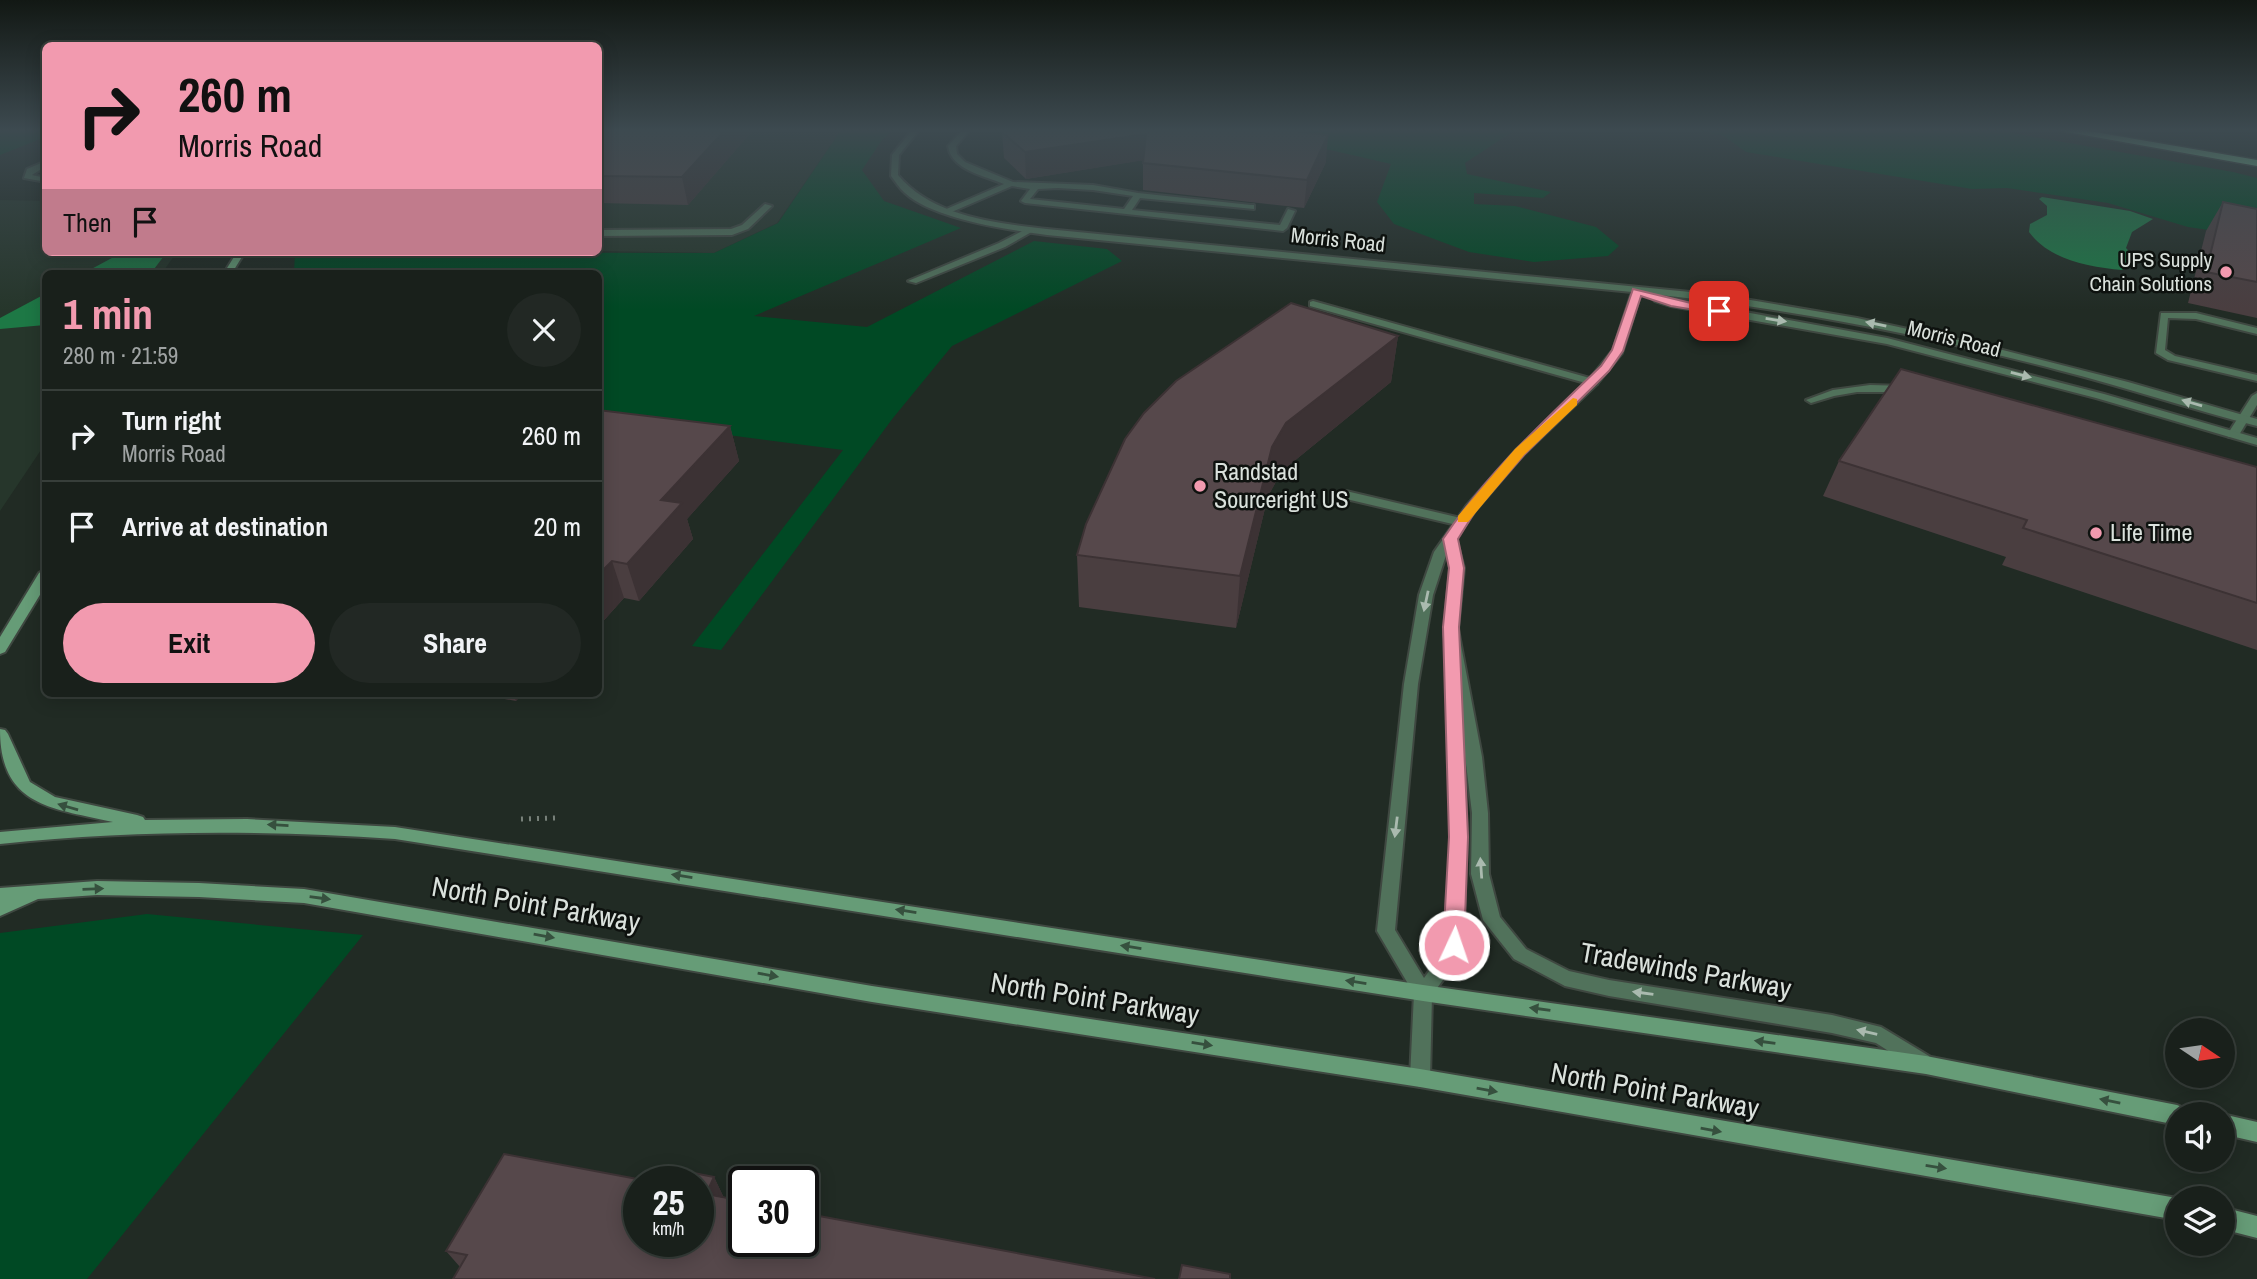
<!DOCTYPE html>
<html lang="en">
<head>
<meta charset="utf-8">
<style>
  :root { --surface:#19201b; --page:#222824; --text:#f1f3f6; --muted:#9fa3a3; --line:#373e3a; --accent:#f29aaf }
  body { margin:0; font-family:"Archivo Narrow",sans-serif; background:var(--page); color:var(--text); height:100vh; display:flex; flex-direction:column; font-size:26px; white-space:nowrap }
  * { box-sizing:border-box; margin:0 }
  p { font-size:23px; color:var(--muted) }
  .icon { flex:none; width:38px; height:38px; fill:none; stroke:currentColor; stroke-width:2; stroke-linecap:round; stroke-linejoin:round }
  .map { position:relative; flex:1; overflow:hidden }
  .details { position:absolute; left:42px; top:270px; width:560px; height:427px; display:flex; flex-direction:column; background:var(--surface); border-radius:10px; box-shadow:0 4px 18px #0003,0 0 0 2px var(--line) }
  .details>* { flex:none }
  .top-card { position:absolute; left:42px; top:42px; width:560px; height:214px; border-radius:10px; box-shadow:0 4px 18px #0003,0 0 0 2px var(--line); background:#f29aaf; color:#111; overflow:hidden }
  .needle { width:46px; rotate:103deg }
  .tools { position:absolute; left:2165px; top:1018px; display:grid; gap:14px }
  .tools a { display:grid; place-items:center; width:70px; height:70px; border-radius:50%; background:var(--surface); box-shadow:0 4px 18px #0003,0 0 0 2px var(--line); font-size:35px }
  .speed { position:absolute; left:623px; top:1166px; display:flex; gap:14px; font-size:35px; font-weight:700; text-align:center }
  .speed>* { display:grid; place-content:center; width:91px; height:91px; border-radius:50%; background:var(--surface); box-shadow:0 4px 18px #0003,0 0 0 2px var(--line); line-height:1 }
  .speed small { font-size:18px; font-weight:400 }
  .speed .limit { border:4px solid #111; border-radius:10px; background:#fff; color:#111 }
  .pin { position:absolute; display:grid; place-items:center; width:60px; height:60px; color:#fff; margin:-30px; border-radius:14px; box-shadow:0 4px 10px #0006 }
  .me { position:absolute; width:77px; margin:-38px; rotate:3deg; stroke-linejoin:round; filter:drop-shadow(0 0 5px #0008) }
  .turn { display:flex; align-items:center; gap:24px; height:147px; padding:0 21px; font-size:32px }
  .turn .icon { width:91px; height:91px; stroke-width:2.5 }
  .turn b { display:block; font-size:49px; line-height:60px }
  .then { display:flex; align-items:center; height:66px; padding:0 21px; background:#0003; gap:14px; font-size:26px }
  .round { display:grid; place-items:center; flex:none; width:74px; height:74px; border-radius:37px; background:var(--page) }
  .overview { display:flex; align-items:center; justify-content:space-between; height:119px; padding:0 21px }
  h1 { font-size:42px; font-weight:700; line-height:52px; color:var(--accent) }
  .action { display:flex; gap:14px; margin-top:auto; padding:14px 21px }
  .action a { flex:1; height:80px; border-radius:42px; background:var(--accent); color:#111; font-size:28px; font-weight:700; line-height:80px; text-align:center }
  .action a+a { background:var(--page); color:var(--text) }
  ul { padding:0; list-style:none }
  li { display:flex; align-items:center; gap:21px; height:91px; padding:0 21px; border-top:2px solid var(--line) }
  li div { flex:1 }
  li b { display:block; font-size:26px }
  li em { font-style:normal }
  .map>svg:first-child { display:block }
  .built { fill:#26362b }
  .green { fill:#004924 }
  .water { fill:#1d7845 }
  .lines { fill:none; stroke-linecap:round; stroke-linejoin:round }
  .lane-casing { stroke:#3f4841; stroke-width:4 }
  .street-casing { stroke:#3f4841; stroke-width:4 }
  .secondary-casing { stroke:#3f4841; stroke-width:4 }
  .highway-casing { stroke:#3f4841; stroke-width:3 }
  .path { stroke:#78817a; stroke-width:5; stroke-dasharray:2 6; stroke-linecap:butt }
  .lane { fill:#51725b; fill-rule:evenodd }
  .street { fill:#51725b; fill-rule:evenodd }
  .secondary { fill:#669c77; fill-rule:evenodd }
  .highway { fill:#84d9a0; fill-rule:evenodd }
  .wall { fill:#4a3e40 }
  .shaded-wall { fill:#3c3234 }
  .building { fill:#56484b; stroke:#3c3234; stroke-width:2 }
  .oneway { fill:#aabaaf }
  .oneway2 { fill:#36503e }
  .route { fill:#f29aaf; stroke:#9d6472; stroke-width:2 }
  .slow { fill:#f59e0b }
  .poi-dot { fill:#f29aaf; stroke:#0e120f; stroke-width:2.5 }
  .labels { text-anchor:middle; stroke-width:5; stroke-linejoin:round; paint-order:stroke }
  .far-street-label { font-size:21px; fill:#dae1dc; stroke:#0e120f }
  .far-poi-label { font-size:21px; fill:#dae1dc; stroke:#0e120f; text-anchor:end }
  .poi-label { font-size:24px; fill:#dae1dc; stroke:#0e120f; text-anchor:start }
  .near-street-label { font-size:28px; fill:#dae1dc; stroke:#0e120f }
</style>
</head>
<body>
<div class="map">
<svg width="2257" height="1279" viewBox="0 0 2257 1279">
  <rect width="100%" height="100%" fill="#212b24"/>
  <!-- built -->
  <path class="built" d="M599 130H841L777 223 714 253 599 251Z
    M0 200 45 201 46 252H177L162 273H46L45 444 0 511Z"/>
  <!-- green -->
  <path class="green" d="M0 130H45V137L0 155Z
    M841 130H893L882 140 862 170 884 201 961 228 754 316 867 327 1034 241 1107 249 1122 261 952 346 893 418 721 650 692 646 843 450 599 418 598 273H294L295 252 714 253 778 223Z
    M1286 130H1515L1465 163 1467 174 1551 192 1543 198 1474 193V204L1515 206 1596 227 1619 246 1608 256 1534 262 1469 252 1394 224 1377 202 1391 164 1313 146Z
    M1694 130H1996L2233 172 2257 178V237L2188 227 2108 203 2007 188 1972 189 1746 152 1724 136Z
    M147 914 363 935 87 1279H0V933Z"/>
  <!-- water -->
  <path class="water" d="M2042 197 2130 211 2153 219 2132 232 2126 248 2134 257 2122 270C2088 267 2050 260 2029 232L2030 224 2047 215V206L2039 199Z
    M123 252H167L151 273H84Z
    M45 294V325L0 329V318Z"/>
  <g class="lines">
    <!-- lane casing -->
    <g class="lane-casing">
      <path id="lane" d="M963 130H970L956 146 957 154 965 162 1013 182 1093 185 1138 193 1251 205H1254V209L1140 198 1132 210 1280 225 1288 209 1295 211 1287 228 1283 231 1025 203 1021 201 1030 189 1012 186 947 214 943 212 944 210 1004 184C985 176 951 170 948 146ZM1058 188 1093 190 1133 196 1124 209 1030 199 1038 189Z
        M46 161V166L32 175 46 178V182L24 178 27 169Z
        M765 204 772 206 748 229 732 235 598 236V230L731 229 742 225Z
        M1028 228 1035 230 1005 247 916 283 908 281 999 243Z
        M1313 301 1597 380 1598 382 1597 384H1589L1310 306V302Z
        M2161 313H2196L2257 328V334L2196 319 2168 318 2165 350 2175 356 2257 375V381L2168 360 2156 353Z
        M1870 385 1906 386 1911 389 1906 392H1857L1834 396 1811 403 1806 400 1833 390Z
        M2257 393V405L2239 435 2237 437H2229L2227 435 2252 396Z
        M1346 491 1465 519 1467 522 1461 526 1342 498 1340 495 1342 492Z"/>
    </g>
    <!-- street casing -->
    <g class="street-casing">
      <path id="street" d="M912 130H919L899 155 898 175C933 217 996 223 1047 229L1721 295 1857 318 1991 347 2128 382 2257 419V426C2190 409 2125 387 2058 370 1921 334 1782 307 1641 293L1622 353 1597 384 1524 454 1475 511 1456 538 1464 568 1458 629 1482 757 1488 813 1489 874 1500 917 1526 949 1569 971 1609 980 1832 1015 1881 1027 1929 1056 1932 1062 1929 1068 1922 1071 1915 1068 1876 1043 1832 1033 1609 996 1565 986 1514 959 1483 920 1471 874 1472 813 1463 739 1467 837 1463 945 1459 958 1432 995 1430 1078 1427 1084 1420 1087 1413 1084 1410 1078 1414 994 1377 931 1404 684 1419 595 1434 552 1467 505 1516 450 1589 380 1613 350 1632 292 1047 235C1009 230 933 219 905 193 899 188 895 181 891 176L892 155ZM1447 552 1450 568 1444 634 1451 668 1446 672 1451 837 1445 945 1444 951 1424 978 1395 930 1418 684 1433 595Z
        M1658 296 1887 338 2104 394 2257 438V445L2096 398 1887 344 1671 306 1655 301 1653 299Z"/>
    </g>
    <!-- secondary casing -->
    <g class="secondary-casing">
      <path id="secondary" d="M237 252H245L232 273H224Z
        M46 569V585L5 652 0 654V637L39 573Z
        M0 729 5 730 8 734 30 782 55 797 137 815 143 817 145 820 247 819 395 827 1423 985 1926 1056 2177 1105 2184 1108 2187 1115H2177V1125L1926 1074 1423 1001 395 839C263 830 132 830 0 844V832L113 822C52 808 0 807 0 729Z
        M97 881 199 883 304 889 872 986 1420 1069 2177 1198V1220L1420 1087 872 1002 304 903 199 897 97 895 38 899 0 916V888Z
        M2222 1114 2257 1122V1142L2222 1134Z
        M2222 1207 2257 1216V1238L2222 1229Z"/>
    </g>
    <!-- highway casing -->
    <g class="highway-casing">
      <path id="highway" d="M2056 130H2083L2257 160V166Z"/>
    </g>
    <!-- path -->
    <path class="path" d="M521 819 557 818"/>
    <!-- lane -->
    <use href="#lane" class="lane"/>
    <!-- street -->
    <use href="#street" class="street"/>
    <!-- secondary -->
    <use href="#secondary" class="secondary"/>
    <!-- highway -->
    <use href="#highway" class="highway"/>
  </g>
  <!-- wall -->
  <path class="wall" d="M598 130H753L688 205 598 203Z
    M1002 132 1302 133 1326 162 1304 208 1143 190V160L1026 179 1004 158Z
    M2223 202 2257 209V318L2188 303 2206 231Z
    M1398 336 1391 382 1282 471 1268 496 1236 628 1079 607 1077 555Z
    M598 410 730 426 739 461 687 519 693 539 639 601 624 598 598 627Z
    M1839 461 2257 467V650L2002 565 2006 557 1823 496Z
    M470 693H523L516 701Z
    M504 1154 648 1181H639V1241H698V1181H656L663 1167 714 1177 724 1198 744 1201V1241H803V1213L1155 1279H453L460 1267 446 1251Z"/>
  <!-- shaded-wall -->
  <path class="shaded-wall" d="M725 130H753L688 205 682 177Z
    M1146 134 1145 160 1026 179 1025 152Z
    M1328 135 1326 162 1304 208 1307 180Z
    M1398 336 1391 382 1282 471 1268 496 1236 628 1240 576 1272 447 1286 423Z
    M730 426 739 461 687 519 693 539 639 601 627 564 661 500Z
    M612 561 624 598 598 627V575Z
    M512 693H523L516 701Z
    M714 1177 731 1213 706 1194Z"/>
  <!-- building -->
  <path class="building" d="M598 130H725L682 177 598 176Z
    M1003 130H1300L1299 132 1328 135 1307 180 1143 163 1146 134 1025 152 1002 132Z
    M2223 202 2257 209V282L2206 272Z
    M1291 303 1398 336 1286 423 1272 447 1240 576 1077 555 1086 524 1125 439 1144 413 1176 381Z
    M1901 369 2257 467V603L2023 528 2027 520 1839 461Z
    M598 410 730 426 661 500 682 503 627 564 612 561 598 575Z
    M504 1154 648 1181H639V1241H698V1181H656L663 1167 714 1177 706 1194 744 1201V1241H803V1213L1155 1279H453L467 1255 446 1251Z
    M1182 1265 1230 1274V1279H1179Z"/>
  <!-- one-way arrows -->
  <defs><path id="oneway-solid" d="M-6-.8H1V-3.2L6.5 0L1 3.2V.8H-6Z" transform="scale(1.75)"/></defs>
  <g class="oneway">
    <use href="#oneway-solid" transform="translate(1776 320) rotate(9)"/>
    <use href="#oneway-solid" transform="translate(1876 324) rotate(-169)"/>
    <use href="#oneway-solid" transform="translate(2021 375) rotate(14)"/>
    <use href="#oneway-solid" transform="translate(2192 403) rotate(-164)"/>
    <use href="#oneway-solid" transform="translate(1426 601) rotate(102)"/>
    <use href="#oneway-solid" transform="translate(1396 827) rotate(97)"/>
    <use href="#oneway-solid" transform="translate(1481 868) rotate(-94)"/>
    <use href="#oneway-solid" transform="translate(1643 993) rotate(-172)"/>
    <use href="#oneway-solid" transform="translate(1867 1032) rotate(-167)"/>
  </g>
  <g class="oneway2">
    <use href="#oneway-solid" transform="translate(68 807) rotate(-164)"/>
    <use href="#oneway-solid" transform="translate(278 825) rotate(-177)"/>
    <use href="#oneway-solid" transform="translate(682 876) rotate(-171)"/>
    <use href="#oneway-solid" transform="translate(93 889) rotate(-2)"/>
    <use href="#oneway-solid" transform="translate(320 898) rotate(8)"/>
    <use href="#oneway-solid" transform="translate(906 911) rotate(-171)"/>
    <use href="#oneway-solid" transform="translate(544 936) rotate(10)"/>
    <use href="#oneway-solid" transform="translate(1131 947) rotate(-171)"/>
    <use href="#oneway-solid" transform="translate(768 975) rotate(10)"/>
    <use href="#oneway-solid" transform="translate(1356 982) rotate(-171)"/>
    <use href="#oneway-solid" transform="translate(1540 1009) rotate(-172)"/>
    <use href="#oneway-solid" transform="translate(1765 1042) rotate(-172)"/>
    <use href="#oneway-solid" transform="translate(1202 1044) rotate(9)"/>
    <use href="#oneway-solid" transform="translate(1487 1090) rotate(10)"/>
    <use href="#oneway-solid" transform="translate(2110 1101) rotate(-169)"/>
    <use href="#oneway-solid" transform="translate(1711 1130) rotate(10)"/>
    <use href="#oneway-solid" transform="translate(1936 1167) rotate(9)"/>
  </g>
  <!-- sky -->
  <linearGradient id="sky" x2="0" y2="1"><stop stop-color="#121814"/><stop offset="0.42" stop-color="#3d4a50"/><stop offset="1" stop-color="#3d4a50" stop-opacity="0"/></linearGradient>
  <rect width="2257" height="310" fill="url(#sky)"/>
  <!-- route -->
  <path class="route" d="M1633 289 1724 311 1719 314 1671 306 1641 296 1623 351 1609 371 1524 455 1476 510 1458 539 1464 568 1459 627 1468 837 1464 945 1461 951 1454 954 1446 951 1443 945 1449 837 1443 627 1449 568 1443 539C1487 473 1544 421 1601 366L1612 350Z"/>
  <!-- slow -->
  <path class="slow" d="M1573 398 1577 399V405L1524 455 1468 522H1458V516L1515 449Z"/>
  <!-- markers -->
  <g class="poi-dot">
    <circle cx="2226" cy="272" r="7"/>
    <circle cx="1200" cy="486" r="7"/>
    <circle cx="2096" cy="533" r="7"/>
  </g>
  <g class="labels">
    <!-- far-street labels -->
    <g class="far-street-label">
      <text transform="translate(1338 240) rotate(6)" y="7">Morris Road</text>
      <text transform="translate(1954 339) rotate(14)" y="7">Morris Road</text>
    </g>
    <!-- far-poi labels -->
    <g class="far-poi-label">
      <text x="2212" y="267">UPS Supply<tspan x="2212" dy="24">Chain Solutions</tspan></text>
    </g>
    <!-- poi labels -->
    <g class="poi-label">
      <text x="1214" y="480">Randstad<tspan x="1214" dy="28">Sourceright US</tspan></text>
      <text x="2110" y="541">Life Time</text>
    </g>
    <!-- near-street labels -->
    <g class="near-street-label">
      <text transform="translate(536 904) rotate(10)" y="10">North Point Parkway</text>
      <text transform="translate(1686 970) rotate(10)" y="10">Tradewinds Parkway</text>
      <text transform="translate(1095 998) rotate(9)" y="10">North Point Parkway</text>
      <text transform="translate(1655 1090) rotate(10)" y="10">North Point Parkway</text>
    </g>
  </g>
</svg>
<div class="tools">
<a><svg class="needle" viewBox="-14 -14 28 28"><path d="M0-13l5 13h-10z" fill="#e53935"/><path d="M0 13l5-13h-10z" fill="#9fa3a3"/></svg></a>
<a><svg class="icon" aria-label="sound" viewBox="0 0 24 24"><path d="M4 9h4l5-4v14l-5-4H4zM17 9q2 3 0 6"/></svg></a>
<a><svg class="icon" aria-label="layers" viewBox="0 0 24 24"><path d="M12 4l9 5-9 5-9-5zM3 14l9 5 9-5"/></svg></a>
</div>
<div class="speed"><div>25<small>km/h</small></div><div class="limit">30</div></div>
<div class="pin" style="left:1719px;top:311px;background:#d93025"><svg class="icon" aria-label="arrive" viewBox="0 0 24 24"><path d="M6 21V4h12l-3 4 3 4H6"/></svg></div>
<svg class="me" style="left:1454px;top:945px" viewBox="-20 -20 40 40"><circle r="17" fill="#f29aaf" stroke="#fff" stroke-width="3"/><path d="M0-11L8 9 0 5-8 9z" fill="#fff"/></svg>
<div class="top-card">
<div class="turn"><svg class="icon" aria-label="right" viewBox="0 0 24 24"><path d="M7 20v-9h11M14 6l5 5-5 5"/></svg><div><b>260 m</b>Morris Road</div></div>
<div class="then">Then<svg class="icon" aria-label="arrive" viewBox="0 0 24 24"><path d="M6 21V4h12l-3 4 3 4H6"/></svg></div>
</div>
<section class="details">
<div class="overview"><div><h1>1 min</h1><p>280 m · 21:59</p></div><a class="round"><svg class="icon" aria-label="close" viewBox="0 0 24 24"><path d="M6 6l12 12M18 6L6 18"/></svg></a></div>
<ul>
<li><svg class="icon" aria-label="right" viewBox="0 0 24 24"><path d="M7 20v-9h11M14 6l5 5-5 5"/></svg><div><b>Turn right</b><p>Morris Road</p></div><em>260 m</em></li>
<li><svg class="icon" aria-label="arrive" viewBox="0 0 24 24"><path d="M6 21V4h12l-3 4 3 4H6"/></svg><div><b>Arrive at destination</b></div><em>20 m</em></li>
</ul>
<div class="action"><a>Exit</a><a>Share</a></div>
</section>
</div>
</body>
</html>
